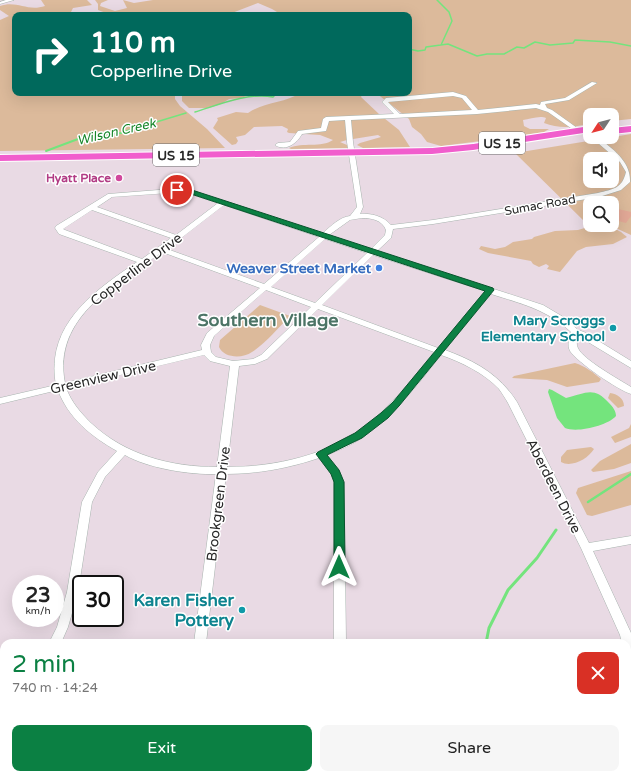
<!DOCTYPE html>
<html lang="en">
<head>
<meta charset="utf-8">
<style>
  :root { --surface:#fff; --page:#f6f6f6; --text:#222; --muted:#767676; --accent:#0b8043 }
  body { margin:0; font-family:"Varela Round",sans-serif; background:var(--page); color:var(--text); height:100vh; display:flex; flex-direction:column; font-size:15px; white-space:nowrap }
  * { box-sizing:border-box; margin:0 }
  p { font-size:13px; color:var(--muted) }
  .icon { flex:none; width:22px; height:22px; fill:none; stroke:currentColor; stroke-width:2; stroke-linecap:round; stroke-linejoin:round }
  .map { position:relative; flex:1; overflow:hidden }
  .drawer { position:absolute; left:0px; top:639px; width:631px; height:140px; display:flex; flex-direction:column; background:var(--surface); border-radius:12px 12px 0 0; box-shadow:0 4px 16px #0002 }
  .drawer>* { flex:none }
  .banner { position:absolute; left:12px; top:12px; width:400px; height:84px; border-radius:8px; box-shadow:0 4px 16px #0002; background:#00695c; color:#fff; overflow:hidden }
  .needle { width:26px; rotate:234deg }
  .tools { position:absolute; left:583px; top:108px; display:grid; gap:8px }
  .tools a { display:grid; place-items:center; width:36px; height:36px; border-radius:8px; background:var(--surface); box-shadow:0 4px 16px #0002; font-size:20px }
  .speed { position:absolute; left:12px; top:575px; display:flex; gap:8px; font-size:20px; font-weight:700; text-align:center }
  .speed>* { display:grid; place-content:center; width:52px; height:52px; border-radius:50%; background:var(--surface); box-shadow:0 4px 16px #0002; line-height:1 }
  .speed small { font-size:10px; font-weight:400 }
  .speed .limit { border:2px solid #111; border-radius:6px; background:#fff; color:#111 }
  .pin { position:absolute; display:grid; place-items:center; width:34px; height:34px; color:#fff; margin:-17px; border:2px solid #fff; border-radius:50%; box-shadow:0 1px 4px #0007 }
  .me { position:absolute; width:44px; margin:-22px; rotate:0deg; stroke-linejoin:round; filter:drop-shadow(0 0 3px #0008) }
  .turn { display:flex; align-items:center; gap:14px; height:84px; padding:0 12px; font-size:18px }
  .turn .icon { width:52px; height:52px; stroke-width:2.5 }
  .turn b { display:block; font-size:28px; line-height:34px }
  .round { display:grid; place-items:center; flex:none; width:42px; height:42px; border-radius:8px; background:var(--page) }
  .head { display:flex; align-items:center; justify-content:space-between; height:68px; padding:0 12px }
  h1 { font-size:24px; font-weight:600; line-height:30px; color:var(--accent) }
  .primary-button { display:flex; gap:8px; margin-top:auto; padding:8px 12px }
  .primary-button a { flex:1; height:46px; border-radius:8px; background:var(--accent); color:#fff; font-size:16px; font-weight:600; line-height:46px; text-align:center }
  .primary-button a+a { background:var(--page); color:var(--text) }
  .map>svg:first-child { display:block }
  .green { fill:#dcba9b; fill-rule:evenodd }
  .pitch { fill:#e3a997 }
  .water { fill:#74e47d }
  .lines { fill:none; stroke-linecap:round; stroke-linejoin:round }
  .stream-far3 { stroke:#74e47d; stroke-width:1.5 }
  .stream-far2 { stroke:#74e47d; stroke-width:2 }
  .stream-far1 { stroke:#74e47d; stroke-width:2.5 }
  .stream { stroke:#74e47d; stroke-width:3 }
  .street-casing { stroke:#a8b4af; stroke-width:1 }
  .highway-casing { stroke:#fff; stroke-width:2 }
  .street { fill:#fff; fill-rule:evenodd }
  .highway { fill:#f15ecd; fill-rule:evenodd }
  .route { fill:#0b8043; stroke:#07532c }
  .hotel-dot { fill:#d1479c; stroke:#fff; stroke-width:1.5 }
  .shop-dot { fill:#3f7fe0; stroke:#fff; stroke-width:1.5 }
  .culture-dot { fill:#0f9aa8; stroke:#fff; stroke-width:1.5 }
  .labels { text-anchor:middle; stroke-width:3; stroke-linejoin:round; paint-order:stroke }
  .far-hotel-label { font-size:12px; font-weight:bold; fill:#b23c85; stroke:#fff; text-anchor:end }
  .far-street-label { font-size:12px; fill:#282828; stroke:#fff }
  .far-water-label { font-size:13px; font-style:italic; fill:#178629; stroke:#fff }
  .shield { fill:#fff; stroke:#686868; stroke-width:1 }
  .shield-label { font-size:13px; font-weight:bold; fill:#282828 }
  .shop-label { font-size:14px; font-weight:bold; fill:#366cbe; stroke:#fff; text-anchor:end }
  .street-label { font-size:14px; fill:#282828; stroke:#fff }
  .culture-label { font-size:14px; font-weight:bold; fill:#0d838f; stroke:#fff; text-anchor:end }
  .near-culture-label { font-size:17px; font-weight:bold; fill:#0d838f; stroke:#fff; text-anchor:end }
  .district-label { font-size:18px; font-weight:bold; fill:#4c7466; stroke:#fff }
</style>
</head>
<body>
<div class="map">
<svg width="631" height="779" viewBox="0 0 631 779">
  <rect width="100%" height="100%" fill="#e9dae4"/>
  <!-- green -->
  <path class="green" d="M41 0H87L92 5 73 8 71 12 76 15H15V93H175V99L180 106 207 129 225 148 0 151V20L9 16 0 10V6C17 0 27 12 45 6Z
    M95 0H108L101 3 100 6 115 11 127 8 123 0 134 3 153 0H631V119L612 121V115H590V124C574 127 559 129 544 123L546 118C540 115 530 119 523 120L524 126 530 129H549L544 132 497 139 441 146 427 142 421 134 412 127 409 119 376 93H409V15H282L272 9 258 3 232 13V15H105L106 13 98 10V4Z
    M182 93H254L241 98 229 99 221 104 209 108H189L182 101Z
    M300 93H363L361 97 379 114 399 130 410 147 363 148 357 145 360 143 381 137 378 135 347 140 340 142 347 145 349 148 291 149 289 148C303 142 321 148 333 140L320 135 289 133 287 132 288 129 282 126 254 127 245 135 236 137 238 141 236 144 232 145 213 128 218 120 217 118 236 112 248 113C264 102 285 103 300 93Z
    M631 134V235L609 225H612V203H590V225C600 225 611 225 619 231 622 232 624 235 627 237L613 244 586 247 577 251 560 272 547 269 549 266 546 264 539 267 533 264 531 261 488 253 479 249 481 246 495 249 505 247 513 242 532 239 534 237 555 231 578 230 588 227 585 222 515 153ZM590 159H612V181H590Z
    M260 305 290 316C278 328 266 343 252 352 242 359 224 358 219 347L220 340Z
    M575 363C585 366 594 373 601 379L599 382 567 387 547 380 512 378 514 376Z
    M610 393C617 394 624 398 624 406L618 408 608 398Z
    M631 424V437L615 443 611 437 629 428Z
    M631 444V463L614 469 593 472 591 470 600 461Z
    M591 447 594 449C588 459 571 468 561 462V457L567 450Z
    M631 471V505L592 516 587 515 576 493 578 488Z"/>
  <!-- pitch -->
  <path class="pitch" d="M618 209 631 212V216L626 223 612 219Z"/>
  <!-- water -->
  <path class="water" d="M549 389 552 390 566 398C586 393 594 386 609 403 613 407 616 411 616 416 607 426 577 433 565 428L557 418 548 392Z"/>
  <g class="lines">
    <!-- stream-far3 -->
    <path class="stream-far3" d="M437 0 449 12 452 21 441 45
      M409 49 418 51 425 50 426 47 448 44 477 56 487 54H504L517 47 524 48 535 42 550 45 573 43 575 40 610 42 631 46
      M195 112C218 105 249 92 273 97L277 93
      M143 126 186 113"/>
    <!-- stream-far2 -->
    <path class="stream-far2" d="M46 151 86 136 121 133 146 125"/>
    <!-- stream-far1 -->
    <path class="stream-far1" d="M588 502 631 474"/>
    <!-- stream -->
    <path class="stream" d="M486 643 489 628 508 590 537 558 556 530
      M0 753 4 755
      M42 775V779
      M44 775 52 779
      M306 779 313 775"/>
    <!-- street casing -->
    <g class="street-casing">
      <path id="street" d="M6 0H14L0 4V2Z
        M592 82 597 83 569 100 545 104 547 108 552 110 580 130V132L578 133 548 112 536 108 477 114 351 120 353 142 363 207 360 214C371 213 383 216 391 225L433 220 598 193C613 189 622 189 626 172L620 162 591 137H598C612 149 631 161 630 182L621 190 599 197 433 224 393 229 391 238 377 251 543 305 565 318 578 330 584 332 631 361V368L578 336C577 340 576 345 578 348 582 359 620 380 631 387V394C618 390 577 362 570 351 567 345 569 338 571 332 546 309 522 304 491 294L445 350C475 361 499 374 517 402L589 543 631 536V544L593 551 631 633V659L627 658V643H622L620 635 581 548 508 403C505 398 502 393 499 389 484 373 461 362 441 355 418 384 394 416 363 437 352 445 339 450 327 455L339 470 344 482 346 643H334V482L331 474 319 458C289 468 258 474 226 474L206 643H194L216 474C190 475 147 468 125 455L105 477 92 502 78 592 68 627 61 643H49L57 627 67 592 82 502 98 472 117 451C92 437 68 418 58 390L0 404V398L56 385C45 325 94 291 137 262L59 234 55 228 56 226 108 194 184 188 323 233C331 226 340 217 350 216L357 207 347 142 345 120 329 121 326 131 302 134C297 143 286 152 275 145L278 143 290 142 298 131 321 128 323 119 326 117 394 114 382 102 386 98 453 92 466 96 478 110 536 104 540 105 541 102 565 98ZM453 96 462 98 472 110 400 114 388 102ZM184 192 218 203 176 235 97 207 112 197ZM224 205 319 237 264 284 167 249ZM92 210 171 238 142 259 65 230 63 229ZM362 218C372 218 382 220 386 230L385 235 371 249 329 235 350 220ZM325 239 367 253 315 303 271 287ZM162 252 260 288 207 333 201 345 202 350 65 383C52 317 117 284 162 252ZM373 255 485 291 438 348 322 305ZM266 290 311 307 261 355 253 359 233 361 216 357 211 352 210 345 214 336ZM318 309 434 352C414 377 393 404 368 424 330 455 275 467 227 467L239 366 255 364 267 359ZM204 355 210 361 230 366 217 467C171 467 125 455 91 423 80 412 72 403 66 388Z
        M0 672 4 673V683L0 682Z
        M631 678V705L627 707V679Z
        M164 775H178L177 779H163Z
        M355 775H370L372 779H357Z
        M558 775H574L572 779H556Z"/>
    </g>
    <!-- highway casing -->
    <g class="highway-casing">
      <path id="highway" d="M590 126V132L473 150 432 154 0 161V155L432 148 473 144Z
        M631 126V132L612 134V128Z"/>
    </g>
    <!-- street -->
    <use href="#street" class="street"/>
    <!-- highway -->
    <use href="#highway" class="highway"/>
  </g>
  <!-- route -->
  <path class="route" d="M175 188 192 190 493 288 494 290 399 406 388 418 362 438 327 455 339 470 344 482 345 567 343 570 339 571 335 570 334 567V482L331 474 316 454 318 452 355 433 381 413 393 402 485 291 188 193 175 191Z"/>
  <!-- markers -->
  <circle class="hotel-dot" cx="119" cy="178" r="4"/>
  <circle class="shop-dot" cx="379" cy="268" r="4"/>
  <g class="culture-dot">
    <circle cx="613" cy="328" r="4"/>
    <circle cx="242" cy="610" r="4"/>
  </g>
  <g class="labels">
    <!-- far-hotel labels -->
    <g class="far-hotel-label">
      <text x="111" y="182">Hyatt Place</text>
    </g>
    <!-- far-street labels -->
    <g class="far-street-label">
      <text transform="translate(540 205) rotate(-10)" y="4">Sumac Road</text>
    </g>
    <!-- far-water labels -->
    <g class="far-water-label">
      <text transform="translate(116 131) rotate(-13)" y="5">Wilson Creek</text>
    </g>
    <!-- shield labels -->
    <g class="shield">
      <rect x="479" y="132" width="46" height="22" rx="3"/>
      <rect x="153" y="144" width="46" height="22" rx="3"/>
    </g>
    <g class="shield-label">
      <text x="502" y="148">US 15</text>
      <text x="176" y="160">US 15</text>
    </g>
    <!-- shop labels -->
    <g class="shop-label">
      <text x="371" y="273">Weaver Street Market</text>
    </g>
    <!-- street labels -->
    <g class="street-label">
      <text transform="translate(136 269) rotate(-37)" y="5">Copperline Drive</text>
      <text transform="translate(103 377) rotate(-13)" y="5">Greenview Drive</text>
      <text transform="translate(554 486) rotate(63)" y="5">Aberdeen Drive</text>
      <text transform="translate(218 504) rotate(-83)" y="5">Brookgreen Drive</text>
    </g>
    <!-- culture labels -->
    <g class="culture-label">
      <text x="605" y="325">Mary Scroggs<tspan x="605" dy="16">Elementary School</tspan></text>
    </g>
    <!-- near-culture labels -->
    <g class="near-culture-label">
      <text x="234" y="606">Karen Fisher<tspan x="234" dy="20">Pottery</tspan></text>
    </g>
    <!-- district labels -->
    <g class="district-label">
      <text x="268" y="326">Southern Village</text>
    </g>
  </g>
</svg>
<div class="tools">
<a><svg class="needle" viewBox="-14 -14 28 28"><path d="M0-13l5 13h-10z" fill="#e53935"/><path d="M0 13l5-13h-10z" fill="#767676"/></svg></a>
<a><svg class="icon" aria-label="sound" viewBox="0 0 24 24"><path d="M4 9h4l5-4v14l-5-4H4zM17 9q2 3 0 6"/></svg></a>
<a><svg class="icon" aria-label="search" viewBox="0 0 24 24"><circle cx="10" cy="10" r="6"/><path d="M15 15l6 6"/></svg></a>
</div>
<div class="speed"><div>23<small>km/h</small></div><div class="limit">30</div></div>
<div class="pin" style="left:177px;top:190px;background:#d93025"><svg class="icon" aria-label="arrive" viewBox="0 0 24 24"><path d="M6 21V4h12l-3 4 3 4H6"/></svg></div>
<svg class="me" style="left:339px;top:567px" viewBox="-20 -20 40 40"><path d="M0-17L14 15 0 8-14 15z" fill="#0b8043" stroke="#fff" stroke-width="4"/></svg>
<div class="banner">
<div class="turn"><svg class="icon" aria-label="right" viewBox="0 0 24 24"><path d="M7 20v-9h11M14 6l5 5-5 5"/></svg><div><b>110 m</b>Copperline Drive</div></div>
</div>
<section class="drawer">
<div class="head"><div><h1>2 min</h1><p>740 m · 14:24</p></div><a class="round" style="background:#d93025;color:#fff"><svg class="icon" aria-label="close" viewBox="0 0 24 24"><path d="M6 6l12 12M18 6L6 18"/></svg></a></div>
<div class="primary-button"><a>Exit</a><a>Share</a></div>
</section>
</div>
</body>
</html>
